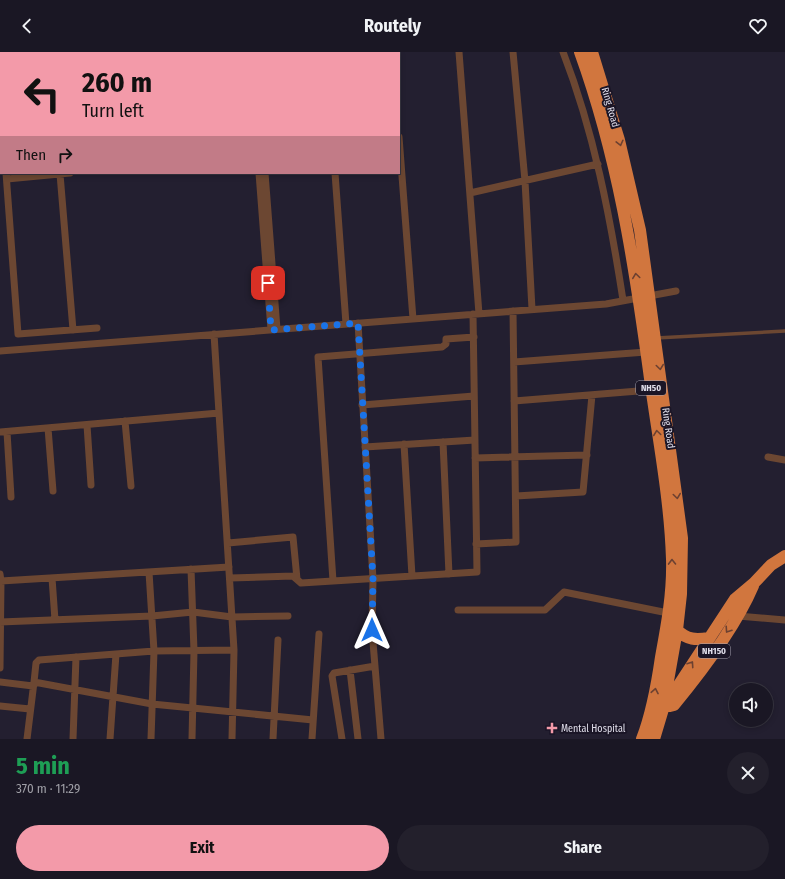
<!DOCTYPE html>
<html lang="en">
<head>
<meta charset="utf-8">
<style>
  :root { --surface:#1a1724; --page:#23202c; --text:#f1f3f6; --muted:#9f9fa6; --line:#383641; --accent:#f39aa9 }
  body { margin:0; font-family:"Fira Sans Condensed",sans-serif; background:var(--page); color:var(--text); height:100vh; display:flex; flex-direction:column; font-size:15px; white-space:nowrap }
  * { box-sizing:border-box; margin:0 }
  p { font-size:13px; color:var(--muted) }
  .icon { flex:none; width:22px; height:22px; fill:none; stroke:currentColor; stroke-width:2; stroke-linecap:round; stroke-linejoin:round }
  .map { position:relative; height:687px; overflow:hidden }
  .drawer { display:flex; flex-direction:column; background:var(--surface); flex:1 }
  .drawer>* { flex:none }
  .guide { position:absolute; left:0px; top:0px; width:400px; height:122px; box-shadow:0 2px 6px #0003,0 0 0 1px var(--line); background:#f39aa9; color:#111; overflow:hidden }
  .tools { position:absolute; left:729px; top:631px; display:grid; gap:8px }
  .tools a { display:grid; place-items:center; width:44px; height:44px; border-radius:50%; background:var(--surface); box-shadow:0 2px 6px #0003,0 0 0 1px var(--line); font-size:20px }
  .pin { position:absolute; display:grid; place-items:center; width:34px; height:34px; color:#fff; margin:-17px; border-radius:8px; box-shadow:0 2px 6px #0006 }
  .me { position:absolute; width:44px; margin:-22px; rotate:0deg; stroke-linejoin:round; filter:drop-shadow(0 0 3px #0008) }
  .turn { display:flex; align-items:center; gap:14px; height:84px; padding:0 16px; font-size:18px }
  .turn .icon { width:52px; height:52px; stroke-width:2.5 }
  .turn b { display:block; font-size:28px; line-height:34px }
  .then { display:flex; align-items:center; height:38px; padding:0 16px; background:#0003; gap:8px; font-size:15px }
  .round { display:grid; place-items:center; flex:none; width:42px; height:42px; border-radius:21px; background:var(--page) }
  .headline { display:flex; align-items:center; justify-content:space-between; height:68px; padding:0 16px }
  h1 { font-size:24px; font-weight:700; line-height:30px; color:#1e9e55 }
  .action { display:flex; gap:8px; margin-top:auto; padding:8px 16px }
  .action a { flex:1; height:46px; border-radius:24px; background:var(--accent); color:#111; font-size:16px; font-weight:700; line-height:46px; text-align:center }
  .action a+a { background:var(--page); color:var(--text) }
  header { display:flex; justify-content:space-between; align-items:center; height:52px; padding:0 16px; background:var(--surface); font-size:18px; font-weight:700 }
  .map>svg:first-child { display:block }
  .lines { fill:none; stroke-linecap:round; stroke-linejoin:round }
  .lane { stroke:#6c4732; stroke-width:3.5 }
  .street { stroke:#6c4732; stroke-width:7 }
  .highway { stroke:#d1763e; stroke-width:12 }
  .oneway { stroke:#6c4131 }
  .route { stroke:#1a73e8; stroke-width:7; stroke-dasharray:0 12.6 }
  .poi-dot { fill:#f39aa9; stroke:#1a1526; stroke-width:1.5 }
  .labels { text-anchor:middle; stroke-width:4; stroke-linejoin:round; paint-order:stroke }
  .shield { fill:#1a1526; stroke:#a5a2af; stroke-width:1 }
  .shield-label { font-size:9px; font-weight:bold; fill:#e0deea }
  .street-label { font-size:10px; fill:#e0deea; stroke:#1a1526 }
  .poi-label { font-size:10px; fill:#e0deea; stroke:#1a1526; text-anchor:start }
</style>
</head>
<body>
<header><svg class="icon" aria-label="back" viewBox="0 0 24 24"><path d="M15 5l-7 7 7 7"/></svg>Routely<svg class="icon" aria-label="heart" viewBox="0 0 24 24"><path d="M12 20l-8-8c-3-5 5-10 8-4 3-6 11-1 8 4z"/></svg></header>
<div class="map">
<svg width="785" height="687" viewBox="0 0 785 687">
  <rect width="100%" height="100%" fill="#231f30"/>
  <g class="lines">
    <!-- lane -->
    <path class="lane" d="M656 286 785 279"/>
    <!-- street -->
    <path class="street" d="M250 0V1
      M256 0V1
      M325 0 326 1
      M393 0V1
      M459 0 479 262
      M513 0 525 129 532 257
      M563 0C594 80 610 164 623 248
      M160 1 173 0
      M0 13H1
      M0 47 1 61
      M399 85 413 267
      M6 121 18 282 97 276
      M259 121 271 278
      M265 121 277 277
      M335 121 346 272
      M60 122 73 278
      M7 127 70 121
      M470 141 598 112
      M358 271 373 527 372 578 381 687
      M0 299 606 252 676 239
      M514 310 646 300
      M514 349 651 338
      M362 353 474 344
      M125 369 131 434
      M87 373 91 433
      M48 376 53 439
      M0 380 219 361
      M7 380 11 445
      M443 390 449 522
      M404 392 412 524
      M365 395 475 388
      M768 405 785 408
      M475 406 587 403
      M516 444 583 440 592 343
      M228 491 293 485 297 527
      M476 492 516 490 513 259
      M191 517 194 599 192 687
      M0 522 1 529 229 515
      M52 526 55 568
      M230 526 293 524 301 531 477 520 473 262
      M333 529 318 305 442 295 446 292V287L474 285
      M458 558H545L564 540 668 561
      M738 564 785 568
      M0 570 152 564 193 560 232 565 288 564
      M0 616 1 529
      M350 618 358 687
      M0 630 33 634
      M34 630 36 611 39 608 154 599 149 520
      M0 654 30 657
      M27 687 34 630 152 652 313 668
      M73 687 76 605
      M110 687 116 602
      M151 687 154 599 234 598 214 282
      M232 687 234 598
      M273 687 278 588
      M312 687 319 582
      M342 687 332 624 334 621 375 614"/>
    <!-- highway -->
    <path class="highway" d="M580 0C618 105 634 209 649 319 657 381 670 444 672 507 673 540 667 573 661 605 657 633 652 661 642 687
      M592 0 619 88 640 178 682 486 681 542 677 578 663 657 654 687
      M677 578C687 588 696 588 709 586
      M667 651 735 547 754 531 771 513 785 504
      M670 654 674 653C702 619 736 574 753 534"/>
  </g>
  <!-- one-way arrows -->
  <defs><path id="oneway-chevron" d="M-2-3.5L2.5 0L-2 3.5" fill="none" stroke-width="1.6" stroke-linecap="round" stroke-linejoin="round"/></defs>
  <g class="oneway">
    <use href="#oneway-chevron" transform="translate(620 91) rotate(76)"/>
    <use href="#oneway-chevron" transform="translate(636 224) rotate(-98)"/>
    <use href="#oneway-chevron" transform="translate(660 315) rotate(82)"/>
    <use href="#oneway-chevron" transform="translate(657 381) rotate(-98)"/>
    <use href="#oneway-chevron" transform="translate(677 444) rotate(82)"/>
    <use href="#oneway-chevron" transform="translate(672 510) rotate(-91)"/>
    <use href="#oneway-chevron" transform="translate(728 578) rotate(124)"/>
    <use href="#oneway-chevron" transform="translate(691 612) rotate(-56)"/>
    <use href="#oneway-chevron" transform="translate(655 639) rotate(-79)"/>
  </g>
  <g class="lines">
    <!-- route -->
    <path class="route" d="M268 231 271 278 358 271 373 527 372 578"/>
  </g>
  <!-- markers -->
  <path class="poi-dot" d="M550 670h4v4h4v4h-4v4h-4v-4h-4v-4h4z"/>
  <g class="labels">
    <!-- shield labels -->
    <g class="shield">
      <rect x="636" y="329" width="30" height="14" rx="3"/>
      <rect x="698" y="592" width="32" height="14" rx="3"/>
    </g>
    <g class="shield-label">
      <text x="651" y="339">NH50</text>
      <text x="714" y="602">NH150</text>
    </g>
    <!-- street labels -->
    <g class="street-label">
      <text transform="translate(611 55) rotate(74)" y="4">Ring Road</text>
      <text transform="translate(669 376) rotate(82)" y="4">Ring Road</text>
    </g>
    <!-- poi labels -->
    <g class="poi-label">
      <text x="561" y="680">Mental Hospital</text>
    </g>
  </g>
</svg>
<div class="tools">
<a><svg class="icon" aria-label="sound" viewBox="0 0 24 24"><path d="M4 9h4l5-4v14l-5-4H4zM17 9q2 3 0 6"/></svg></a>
</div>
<div class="pin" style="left:268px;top:231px;background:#d93025"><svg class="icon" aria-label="arrive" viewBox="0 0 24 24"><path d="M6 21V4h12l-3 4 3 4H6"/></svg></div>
<svg class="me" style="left:372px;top:578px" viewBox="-20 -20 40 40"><path d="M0-17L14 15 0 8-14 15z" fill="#1a73e8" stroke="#fff" stroke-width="4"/></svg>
<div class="guide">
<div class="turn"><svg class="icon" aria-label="left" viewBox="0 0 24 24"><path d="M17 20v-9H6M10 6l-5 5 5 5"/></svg><div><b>260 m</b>Turn left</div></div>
<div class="then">Then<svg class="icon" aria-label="right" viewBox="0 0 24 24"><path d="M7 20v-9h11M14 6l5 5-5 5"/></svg></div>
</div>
</div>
<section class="drawer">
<div class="headline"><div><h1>5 min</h1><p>370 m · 11:29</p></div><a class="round"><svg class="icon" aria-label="close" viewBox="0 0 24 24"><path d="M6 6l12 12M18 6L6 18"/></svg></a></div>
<div class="action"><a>Exit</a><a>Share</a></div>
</section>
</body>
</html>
